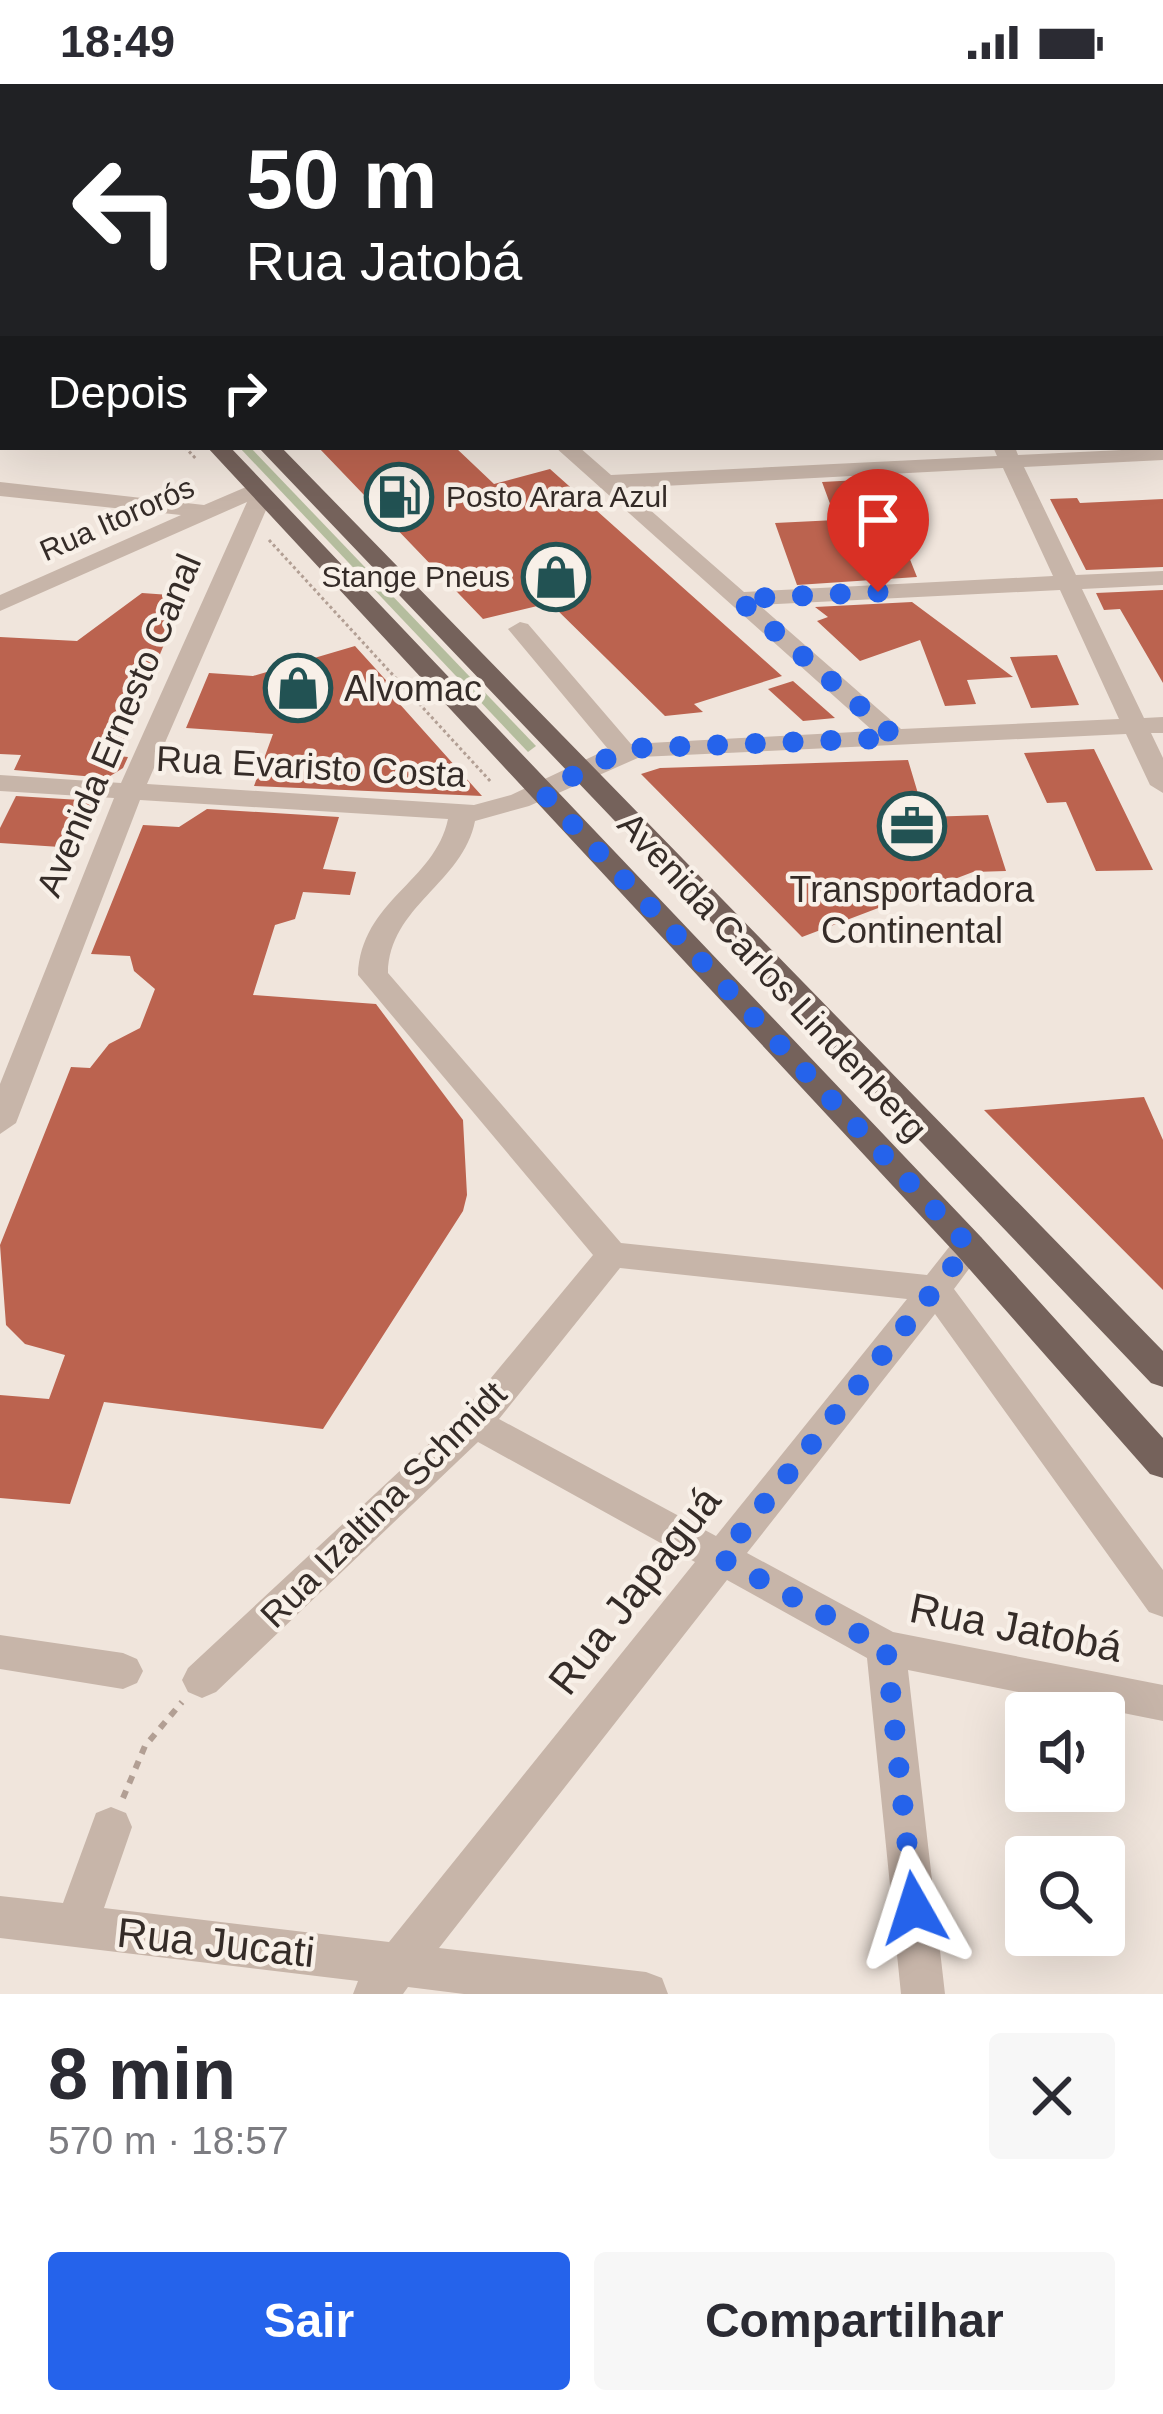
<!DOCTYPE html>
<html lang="pt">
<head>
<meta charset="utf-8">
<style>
  :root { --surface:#fff; --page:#f7f7f7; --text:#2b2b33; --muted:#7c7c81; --accent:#2563eb }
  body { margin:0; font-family:Helvetica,sans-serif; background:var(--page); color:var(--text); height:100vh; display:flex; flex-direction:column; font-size:45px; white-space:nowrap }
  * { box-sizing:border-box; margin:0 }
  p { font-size:39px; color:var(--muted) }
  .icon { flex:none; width:66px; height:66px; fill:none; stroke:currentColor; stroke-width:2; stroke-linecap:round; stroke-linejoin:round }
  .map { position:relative; height:1910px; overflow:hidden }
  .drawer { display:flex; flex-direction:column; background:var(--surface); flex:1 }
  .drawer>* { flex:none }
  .banner { position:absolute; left:0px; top:0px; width:1164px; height:366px; box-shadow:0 12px 48px #0002; background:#202124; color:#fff; overflow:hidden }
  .fabs { position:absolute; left:1005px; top:1608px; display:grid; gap:24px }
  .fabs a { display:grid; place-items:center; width:120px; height:120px; border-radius:12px; background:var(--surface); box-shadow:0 12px 48px #0002; font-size:60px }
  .pin { position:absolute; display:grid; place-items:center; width:102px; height:102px; color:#fff; margin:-123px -51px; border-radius:50% 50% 50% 0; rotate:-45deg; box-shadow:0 0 12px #0007 }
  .pin .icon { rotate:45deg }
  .me { position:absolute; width:132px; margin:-66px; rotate:354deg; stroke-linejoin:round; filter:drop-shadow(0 0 9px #0008) }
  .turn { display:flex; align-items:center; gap:42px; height:252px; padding:0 48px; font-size:54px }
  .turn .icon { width:156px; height:156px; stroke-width:2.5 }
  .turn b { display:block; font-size:84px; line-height:102px }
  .then { display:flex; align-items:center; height:114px; padding:0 48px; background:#0003; gap:24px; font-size:45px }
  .round { display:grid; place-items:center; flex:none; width:126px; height:126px; border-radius:12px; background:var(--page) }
  .headline { display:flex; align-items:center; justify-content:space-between; height:204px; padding:0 48px }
  h1 { font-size:72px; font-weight:700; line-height:90px }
  .cta { display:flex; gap:24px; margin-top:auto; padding:24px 48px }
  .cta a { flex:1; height:138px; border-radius:12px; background:var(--accent); color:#fff; font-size:48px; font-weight:700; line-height:138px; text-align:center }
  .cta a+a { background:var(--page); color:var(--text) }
  .status { display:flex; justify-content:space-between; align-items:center; height:84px; padding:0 60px; background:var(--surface); direction:ltr }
  .status svg { height:33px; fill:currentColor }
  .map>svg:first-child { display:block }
  .green { fill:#b5bd9e }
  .building { fill:#bb634f }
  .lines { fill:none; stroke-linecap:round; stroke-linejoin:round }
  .path-far1 { stroke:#b29f94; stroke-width:3; stroke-dasharray:3 3; stroke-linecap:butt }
  .path { stroke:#b29f94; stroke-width:6; stroke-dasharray:8 8; stroke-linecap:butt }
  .minor { fill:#c7b5a9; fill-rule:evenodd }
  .major { fill:#75625b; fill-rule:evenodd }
  .route { stroke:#2563eb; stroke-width:21; stroke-dasharray:0 37.8 }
  .labels { text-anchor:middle; stroke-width:9; stroke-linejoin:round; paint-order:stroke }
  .far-poi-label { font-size:30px; fill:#352c28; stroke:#f8f0e8; text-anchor:start }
  .far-street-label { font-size:30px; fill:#352c28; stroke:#f8f0e8 }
  .poi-label { font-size:36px; fill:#352c28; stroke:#f8f0e8; text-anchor:start }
  .street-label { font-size:36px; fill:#352c28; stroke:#f8f0e8 }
  .near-street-label { font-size:42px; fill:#352c28; stroke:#f8f0e8 }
</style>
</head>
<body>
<div class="status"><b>18:49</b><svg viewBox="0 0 49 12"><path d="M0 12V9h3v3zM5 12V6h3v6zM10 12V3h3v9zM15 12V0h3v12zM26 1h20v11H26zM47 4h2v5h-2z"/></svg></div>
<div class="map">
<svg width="1163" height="1910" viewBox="0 0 1163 1910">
  <rect width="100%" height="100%" fill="#f0e5dc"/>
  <!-- green -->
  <path class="green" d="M239 363H250L536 662 528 668Z"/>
  <!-- building -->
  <path class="building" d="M318 363H455L494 400 550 385 782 592 694 620 703 628 665 632 550 519 483 535Z
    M878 395 917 493 797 501 775 439 836 436 822 398Z
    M1077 414 1080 419 1163 415V483L1086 486 1050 415Z
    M1163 506V599L1120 525 1104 526 1096 509Z
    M142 509 184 512 118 672 128 673 123 684 107 694 14 686 21 671 0 670V553L77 557Z
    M912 518 1013 593 967 596 976 620 945 622 920 556 860 577 817 537 828 533 815 523Z
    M355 562 403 615 397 617 482 712 254 702 273 650 186 644 209 589 253 592Z
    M1057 571 1079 621 1031 624 1010 573Z
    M793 597 835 634 803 637 768 605Z
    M1094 665 1153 786 1096 787 1066 718 1047 719 1024 669Z
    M908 676 925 733 988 731 1006 787 973 788 802 853 641 690 660 684Z
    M16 712 96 717 75 764 0 759V744Z
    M207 725 339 733 323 785 356 788 350 811 303 808 295 835 275 841 253 911 376 920 463 1036 467 1111 463 1127 323 1345 104 1318 70 1420 0 1414V1311L49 1315 65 1271 25 1260 6 1241 0 1161 71 983 90 984 109 960 140 944 155 905 134 887 130 872 91 870 143 741 179 743Z
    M1144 1013 1163 1056V1206L984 1026Z"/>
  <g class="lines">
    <!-- path-far1 -->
    <path class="path-far1" d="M185 363 197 376
      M269 456 492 699"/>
    <!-- path -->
    <path class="path" d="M123 1714 145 1662 182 1618"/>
    <!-- minor -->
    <path class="minor" d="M170 0H191L168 3Z
      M442 0H467L469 3H444Z
      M736 0H762L764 3H738Z
      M811 0H827L828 3H812Z
      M936 0H972L934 3Z
      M1110 0H1126L1128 3H1112Z
      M1161 51H1163V63H1161Z
      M1161 77H1163V90H1161Z
      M0 114H3V124H0Z
      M1161 206 1163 207V219L1161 218Z
      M1161 235H1163V247H1161Z
      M1161 261H1163V273H1161Z
      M3 266V278L0 279V267Z
      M555 363H579L611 391 997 372 993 363H1015L1018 371 1163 364V376L1024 383 1076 491 1163 487V501L1082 505 1144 634 1163 633V649H1151L1163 674V709L1150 701 1126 650 640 673 529 722 475 737C463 799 389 822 388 889L621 1159 927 1191 957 1153H981L986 1162 954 1205 1163 1486V1533L1149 1528 935 1230 747 1469 893 1548 1163 1601V1637L908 1586 945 1910H901L867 1574 727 1496 439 1864 646 1888 662 1894 668 1910H464L408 1903 403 1910H353L358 1897 0 1854V1812L63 1819 96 1729 111 1723 126 1729 132 1743 104 1824 389 1858 695 1478 478 1358 216 1608 202 1614 188 1608 182 1596 188 1584 462 1329 593 1171 358 891C361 816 435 798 448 735L140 716 16 1039 0 1050V1000L114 714 0 707V691L121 699 247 418 0 527V511L181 431 0 412V398L204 421 258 398 273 410 147 700 474 721 511 711 608 665 508 545 520 538 528 540 631 660 873 647ZM1003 384 1053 492 744 508 625 404ZM1060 506 1119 635 901 645 759 521ZM620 1184 907 1215 716 1452 499 1335Z
      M0 1551 123 1569 137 1575 143 1587 137 1599 123 1605 0 1585Z"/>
    <!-- major -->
    <path class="major" d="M0 79 3 80V92L0 91Z
      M0 126H3V140H0Z
      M207 363H230L981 1153 1163 1354V1394L1150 1390 957 1171Z
      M258 363H281L1163 1267V1303L1151 1299Z"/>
  </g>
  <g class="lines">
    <!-- route -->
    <path class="route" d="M878 508 738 515 896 654 640 664 594 679 544 710 969 1162 721 1474 886 1564 914 1824"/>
  </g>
  <!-- icons -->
  <defs>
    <g id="fuel-ring" transform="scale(3.45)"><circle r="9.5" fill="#f8f0e8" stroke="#225253" stroke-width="1.5"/><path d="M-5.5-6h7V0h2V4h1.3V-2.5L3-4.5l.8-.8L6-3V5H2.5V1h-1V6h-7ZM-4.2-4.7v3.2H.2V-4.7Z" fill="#225253"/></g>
    <g id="shop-ring" transform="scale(3.45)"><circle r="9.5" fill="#f8f0e8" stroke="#225253" stroke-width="1.5"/><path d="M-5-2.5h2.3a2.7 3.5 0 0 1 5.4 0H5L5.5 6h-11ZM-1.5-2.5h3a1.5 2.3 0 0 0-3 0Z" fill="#225253"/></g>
    <g id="office-ring" transform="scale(3.45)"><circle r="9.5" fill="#f8f0e8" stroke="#225253" stroke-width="1.5"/><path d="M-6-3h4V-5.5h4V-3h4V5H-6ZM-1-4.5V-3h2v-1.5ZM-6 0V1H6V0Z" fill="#225253"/></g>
  </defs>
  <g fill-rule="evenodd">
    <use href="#fuel-ring" x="399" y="413"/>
    <use href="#shop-ring" x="556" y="493"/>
    <use href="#shop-ring" x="298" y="604"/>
    <use href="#office-ring" x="912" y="742"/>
  </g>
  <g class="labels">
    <!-- far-poi labels -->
    <g class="far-poi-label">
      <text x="446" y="423">Posto Arara Azul</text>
      <text x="510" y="503" text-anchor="end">Stange Pneus</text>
    </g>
    <!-- far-street labels -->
    <g class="far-street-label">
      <text transform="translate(117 435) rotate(-24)" y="10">Rua Itororós</text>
    </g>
    <!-- poi labels -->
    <g class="poi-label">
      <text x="344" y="617">Alvomac</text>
      <text x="912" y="818" text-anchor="middle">Transportadora<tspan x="912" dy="41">Continental</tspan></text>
    </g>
    <!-- street labels -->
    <g class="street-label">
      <text transform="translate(118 641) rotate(-67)" y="13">Avenida Ernesto Canal</text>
      <text transform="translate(311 682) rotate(3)" y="13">Rua Evaristo Costa</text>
      <text transform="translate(773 892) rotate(47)" y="13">Avenida Carlos Lindenberg</text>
      <text transform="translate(383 1420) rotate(-45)" y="13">Rua Izaltina Schmidt</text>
    </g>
    <!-- near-street labels -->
    <g class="near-street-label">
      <text transform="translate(634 1506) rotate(-52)" y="15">Rua Japaguá</text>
      <text transform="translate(1016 1543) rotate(11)" y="15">Rua Jatobá</text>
      <text transform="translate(216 1858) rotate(6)" y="15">Rua Jucati</text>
    </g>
  </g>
</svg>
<div class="fabs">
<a><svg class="icon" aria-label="sound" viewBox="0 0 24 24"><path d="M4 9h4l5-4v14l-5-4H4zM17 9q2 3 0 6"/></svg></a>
<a><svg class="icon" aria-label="search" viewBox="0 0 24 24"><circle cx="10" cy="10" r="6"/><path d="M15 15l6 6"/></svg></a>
</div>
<div class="pin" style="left:878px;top:508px;background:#d93025"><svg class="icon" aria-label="arrive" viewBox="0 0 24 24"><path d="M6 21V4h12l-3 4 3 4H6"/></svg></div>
<svg class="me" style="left:914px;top:1824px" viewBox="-20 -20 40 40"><path d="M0-17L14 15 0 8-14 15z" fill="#2563eb" stroke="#fff" stroke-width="4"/></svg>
<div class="banner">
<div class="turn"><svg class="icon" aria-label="left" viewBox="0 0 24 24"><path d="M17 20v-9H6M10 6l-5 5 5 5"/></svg><div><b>50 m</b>Rua Jatobá</div></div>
<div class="then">Depois<svg class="icon" aria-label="right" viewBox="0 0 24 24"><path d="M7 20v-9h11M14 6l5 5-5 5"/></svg></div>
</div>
</div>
<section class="drawer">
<div class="headline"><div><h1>8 min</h1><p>570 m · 18:57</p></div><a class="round"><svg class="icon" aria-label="close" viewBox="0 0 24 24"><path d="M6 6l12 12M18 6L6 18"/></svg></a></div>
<div class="cta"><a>Sair</a><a>Compartilhar</a></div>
</section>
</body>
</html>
